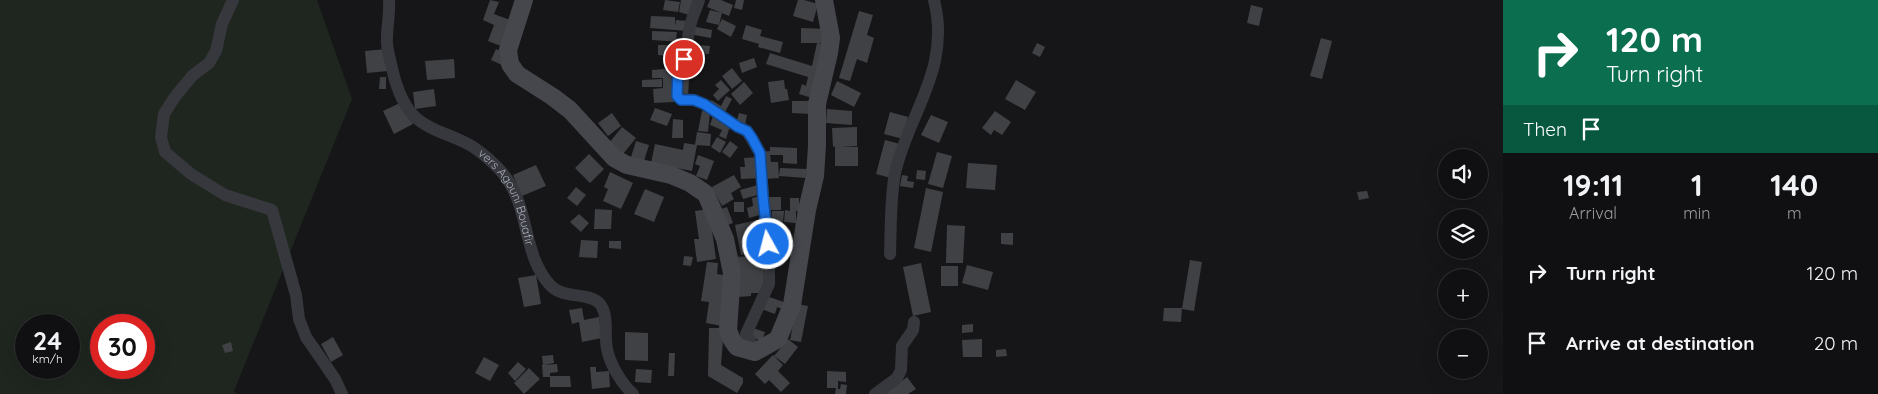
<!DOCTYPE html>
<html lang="en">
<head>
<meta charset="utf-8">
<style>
  :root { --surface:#101012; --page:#19191b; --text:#f1f3f6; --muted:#9c9d9f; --line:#303032 }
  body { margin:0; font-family:Quicksand,sans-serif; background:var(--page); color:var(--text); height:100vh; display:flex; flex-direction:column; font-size:19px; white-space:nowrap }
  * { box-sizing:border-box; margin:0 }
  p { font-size:16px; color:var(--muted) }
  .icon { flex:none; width:28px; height:28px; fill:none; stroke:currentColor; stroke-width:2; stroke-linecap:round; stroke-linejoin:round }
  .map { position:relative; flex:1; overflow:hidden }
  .drawer { display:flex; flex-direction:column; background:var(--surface); width:375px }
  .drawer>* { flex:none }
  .hud { background:#0b6e4f; color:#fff; overflow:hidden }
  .tools { position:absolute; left:1438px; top:149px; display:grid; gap:10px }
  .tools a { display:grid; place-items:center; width:50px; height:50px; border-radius:50%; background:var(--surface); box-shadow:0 5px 20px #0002,0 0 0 1px var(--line); font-size:25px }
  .speed { position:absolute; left:15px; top:314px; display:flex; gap:10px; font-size:25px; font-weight:700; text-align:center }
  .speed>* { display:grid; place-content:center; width:65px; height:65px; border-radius:50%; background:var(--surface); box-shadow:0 5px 20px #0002,0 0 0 1px var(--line); line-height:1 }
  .speed small { font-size:12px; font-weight:400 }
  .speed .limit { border:8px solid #d22; background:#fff; color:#111 }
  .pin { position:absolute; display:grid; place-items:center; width:42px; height:42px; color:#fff; margin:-21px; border:2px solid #fff; border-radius:50%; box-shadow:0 1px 5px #0007 }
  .me { position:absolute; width:55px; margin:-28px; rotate:353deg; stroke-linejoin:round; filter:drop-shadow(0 0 4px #0008) }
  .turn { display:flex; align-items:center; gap:18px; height:105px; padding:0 20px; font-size:22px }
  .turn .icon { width:65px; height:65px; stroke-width:2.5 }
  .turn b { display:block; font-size:35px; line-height:42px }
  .then { display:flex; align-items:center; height:48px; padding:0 20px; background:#0003; gap:10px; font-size:19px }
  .eta { display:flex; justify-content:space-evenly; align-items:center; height:85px; text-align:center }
  .eta b { font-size:30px; font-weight:700; line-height:35px }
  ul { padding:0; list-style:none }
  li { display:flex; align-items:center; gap:15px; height:70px; padding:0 20px }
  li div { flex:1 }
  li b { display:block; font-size:19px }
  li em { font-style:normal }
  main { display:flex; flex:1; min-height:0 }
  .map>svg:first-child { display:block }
  .green { fill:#1e261f; fill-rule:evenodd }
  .building { fill:#404145 }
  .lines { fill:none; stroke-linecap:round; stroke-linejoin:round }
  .minor { stroke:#37383d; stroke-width:12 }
  .secondary { stroke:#45474d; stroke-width:18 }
  .route-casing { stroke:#114b97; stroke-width:12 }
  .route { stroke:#1a73e8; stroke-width:9 }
  .labels { text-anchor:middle; stroke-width:5; stroke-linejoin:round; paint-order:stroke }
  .street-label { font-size:12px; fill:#a8adb8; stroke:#111113 }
</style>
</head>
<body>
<main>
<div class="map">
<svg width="1503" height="394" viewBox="0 0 1503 394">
  <rect width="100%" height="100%" fill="#161618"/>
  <!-- green -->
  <path class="green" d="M0 0H317L352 99 234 391 237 394H0ZM26 325H69V368H26ZM101 325H144V368H101Z"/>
  <!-- building -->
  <path class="building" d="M490 0 499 2 494 14 510 20 506 48 488 41 494 25 483 20Z
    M665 0 680 2 678 12 663 10Z
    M681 0H697L693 16 679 12Z
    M710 0H721L733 5 729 16 707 7Z
    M736 0H744L742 10 734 8Z
    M798 0H804L818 4 813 22 793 16Z
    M1251 5 1263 8 1259 26 1247 23Z
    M710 10 722 13 719 25 722 19 736 26 731 37 717 29 719 25 706 22Z
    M859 11 873 15 867 35 874 38 867 63 857 59 850 81 839 78Z
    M651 16 675 17V26L676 20 688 21 687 31 650 28Z
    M746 25 762 30 760 36 783 42 780 53 758 47 759 44 742 39Z
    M691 26 712 30 711 38 689 34Z
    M801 28 828 29 827 44 817 43 829 46 812 98 799 94 802 84 806 86 808 77 766 64 770 53 812 66 817 43H801Z
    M652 31 677 32 676 38H683L682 42 652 40Z
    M1321 38 1332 41 1322 79 1310 76Z
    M1037 43 1045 47 1040 57 1032 53Z
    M658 45H672V52L673 46H683V57L658 55Z
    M698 45 710 46 709 54H697Z
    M386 49 388 71 367 73 365 51Z
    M496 49 507 54 502 65 491 60Z
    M754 58 757 67 742 73 739 63Z
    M454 59 455 78 427 80 425 61Z
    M686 61 699 64 695 78 682 75Z
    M732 68 742 81 732 89 722 76Z
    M664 69 675 70V102L654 103 653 89 663 88V78H652V70Z
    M380 77H386V89H379Z
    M662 79V87H642V80Z
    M678 80H689L688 96 677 95Z
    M721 80 730 90 718 101 713 95 719 89 715 85Z
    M784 80 785 89H787L789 100 771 103 768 82Z
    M1016 80 1036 92 1025 110 1005 99Z
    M837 81 861 93 854 107 831 95Z
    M744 82 753 93 740 105 731 94Z
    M434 89 436 106 415 109 413 92Z
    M726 96 732 99 724 114 708 105 711 100 721 106Z
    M792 101H810V114L792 113Z
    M402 102 413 124 394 134 383 111Z
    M655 108 672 114 667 126 650 120Z
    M827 109 852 111V125L826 123Z
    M702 111 710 112 708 132 698 131Z
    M995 111 1011 122 1002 135 994 130 991 135 982 128Z
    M890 112 908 117 903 139 884 134Z
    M612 113 621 126 608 136 598 123Z
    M739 113 747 115 745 126 736 124Z
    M931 115 948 122 939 143 921 135Z
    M713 116 731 123 726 139 719 136 722 130 710 125Z
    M673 119 683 120V138H672Z
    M622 127 636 138 623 154 609 143Z
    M857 127V146L841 147H858V166H835V146L833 147 832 128Z
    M697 132 711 134 710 146 695 145Z
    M717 137 726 142 720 153 711 147Z
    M885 140 900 144 891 178 876 174Z
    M636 141 649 145 644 161 631 157Z
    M730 141 738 147 730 158 722 152Z
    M684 143 697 145 692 171 651 163 655 144 683 150Z
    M770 147 797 148V164L783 163V155H770L771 162H778L779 178 765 179 762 152 770 151Z
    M937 152 952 156 943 188 928 184Z
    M589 154 604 169 590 183 575 168Z
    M698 155 714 161 707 180 696 176 700 166 695 164Z
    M760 157 761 178 741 179 740 167H745L744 158Z
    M968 163 997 165 995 190 966 188Z
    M536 165 546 186 522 196 513 175Z
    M780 168 807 169 806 178 779 176Z
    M917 170 926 171 925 180 916 179Z
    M610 172 633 183 621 209 603 201 608 189 604 187Z
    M734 175 741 187 731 193 734 199 722 206 712 187Z
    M902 175 908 176 907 181 914 182 913 188 900 186Z
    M758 185 761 194 743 199 740 190Z
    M576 187 586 195 577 206 567 198Z
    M926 188 943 192 931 252 914 248Z
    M645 189 664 197 654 222 634 214Z
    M1367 191 1369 198 1359 200 1357 192Z
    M760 196 763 214 749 218 747 208 753 206 752 198Z
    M765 197H781V210H765Z
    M790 198H799V211H796V223L784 222 785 210 790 211Z
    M734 202H744V212H734Z
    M727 207 733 223 725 226 718 210Z
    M595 209 612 210 611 229H594Z
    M709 209 716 259 697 262 694 239H699L695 211Z
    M772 211H784L783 223H771Z
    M579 214 589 223 581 232 570 222Z
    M753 221 760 251 741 255 735 225Z
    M770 224H784V234H789V244H770Z
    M947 225 965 226 963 263H946Z
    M1001 233H1013V245L1001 244Z
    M581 240 598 241 597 258 579 257Z
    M609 241H621V249L609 248Z
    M684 256 693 257 691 266 683 265Z
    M756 256 757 267H763L764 293H751V296L738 297 735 257Z
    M1190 260 1202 262 1194 311 1182 309Z
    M707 262 718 263 717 274 729 276 722 326 706 323 709 302 701 301Z
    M921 263 931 312 913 316 903 267Z
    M967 265 993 272 988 290 962 283Z
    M941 266H958V286H941Z
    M536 275 541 304 524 307 518 278Z
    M766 296 784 302 782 309 777 307 775 314 761 309Z
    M797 304 808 306 801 342 790 340Z
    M582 308 584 320 599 317 602 338 582 342 579 322 572 324 569 310Z
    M1164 308H1182L1181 322 1163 321Z
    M973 324V332L962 333V325Z
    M709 328H724L721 365 743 378V383L737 393 708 376Z
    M753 328 765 332 762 341 750 337Z
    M625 332 648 333V361L625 360Z
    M333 337 343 355 331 362 321 344Z
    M788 339 798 347 785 364 774 356Z
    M982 339V357H963L962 340Z
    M231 342 233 351 225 353 222 345Z
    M1006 349 1007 356 996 357V350Z
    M669 353H675L674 376H668Z
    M553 355 554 363 543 365 542 356Z
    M773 355 783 365 778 371 790 383 781 392 769 380 765 384 755 374Z
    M484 357 499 365 490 381 475 373Z
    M518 362 526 369 515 381 508 373Z
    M557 364 558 372 550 373V376H570L571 387H550V377H543L542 365Z
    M590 367H596V372L609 371 610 387 592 389Z
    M529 368 540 379 524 394 514 383Z
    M636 369 652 370 651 383 635 382Z
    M827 371 846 372V382L838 381V389H840L841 384 847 385 846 394H835L836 388H827Z
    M907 377 916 389 908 394H885Z"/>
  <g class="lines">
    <!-- minor -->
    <g class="minor">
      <path d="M233 0 222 24 216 51 209 63 192 76 174 98 164 114 161 137 165 152 191 174 225 195 272 210 296 295 299 319 306 337 335 379 342 394"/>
      <path id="s1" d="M389 0C390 13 387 25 387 38 386 47 390 58 392 68 395 83 402 104 414 116 427 129 448 134 464 142 478 148 499 167 507 179 530 212 523 257 551 286 564 299 590 292 600 304 609 315 604 335 607 349 610 364 621 383 633 394"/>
      <path d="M699 0C696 10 690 21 689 32 686 46 688 55 678 66L677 96 681 99 694 100 704 104 738 127 747 131 760 153 763 197 769 243V284L746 334 755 352"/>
      <path d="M890 254C891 229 890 193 896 169 911 110 951 67 934 0"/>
      <path d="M875 394 897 378 901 370 902 346 913 330 914 322"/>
    </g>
    <!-- secondary -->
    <path class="secondary" d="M524 0 508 50 510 64 517 74 553 97 570 110 614 158 627 165 671 175 690 183 706 194 725 239 732 273 728 330 732 340 737 347 755 352 778 339 792 305 807 210 815 176 817 146V104L829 53 831 38 824 0"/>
  </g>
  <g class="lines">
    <!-- route casing -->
    <g class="route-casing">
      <path id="route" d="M684 59 678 66 677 96 681 100H694L704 104 738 127 747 131 752 138 760 153 763 197 768 244"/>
    </g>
    <!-- route -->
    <use href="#route" class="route"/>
  </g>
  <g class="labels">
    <!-- street labels -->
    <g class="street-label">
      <text dy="4" stroke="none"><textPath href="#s1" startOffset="252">vers Agouni Bouafir</textPath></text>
    </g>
  </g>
</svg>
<div class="tools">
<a><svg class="icon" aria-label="sound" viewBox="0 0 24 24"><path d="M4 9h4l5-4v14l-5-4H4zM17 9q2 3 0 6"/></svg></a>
<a><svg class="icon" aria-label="layers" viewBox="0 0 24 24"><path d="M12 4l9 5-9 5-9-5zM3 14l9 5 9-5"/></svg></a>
<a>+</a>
<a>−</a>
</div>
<div class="speed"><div>24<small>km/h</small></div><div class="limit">30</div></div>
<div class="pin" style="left:684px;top:59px;background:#d93025"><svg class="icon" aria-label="arrive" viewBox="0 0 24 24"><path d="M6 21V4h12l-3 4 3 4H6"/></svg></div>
<svg class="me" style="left:768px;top:244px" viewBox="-20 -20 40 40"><circle r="17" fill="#1a73e8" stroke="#fff" stroke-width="3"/><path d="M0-11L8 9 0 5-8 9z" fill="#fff"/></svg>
</div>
<section class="drawer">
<div class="hud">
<div class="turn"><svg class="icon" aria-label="right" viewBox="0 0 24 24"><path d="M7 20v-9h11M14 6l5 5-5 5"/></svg><div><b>120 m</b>Turn right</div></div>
<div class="then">Then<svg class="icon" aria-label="arrive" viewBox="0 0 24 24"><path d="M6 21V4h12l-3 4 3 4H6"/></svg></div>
</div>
<div class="eta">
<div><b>19:11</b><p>Arrival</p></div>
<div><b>1</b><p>min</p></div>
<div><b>140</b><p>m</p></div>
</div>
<ul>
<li><svg class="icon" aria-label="right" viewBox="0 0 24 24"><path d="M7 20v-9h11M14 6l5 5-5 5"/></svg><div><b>Turn right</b></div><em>120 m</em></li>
<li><svg class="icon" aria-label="arrive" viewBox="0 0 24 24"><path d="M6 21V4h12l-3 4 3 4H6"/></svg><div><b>Arrive at destination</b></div><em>20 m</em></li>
</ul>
</section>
</main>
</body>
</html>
